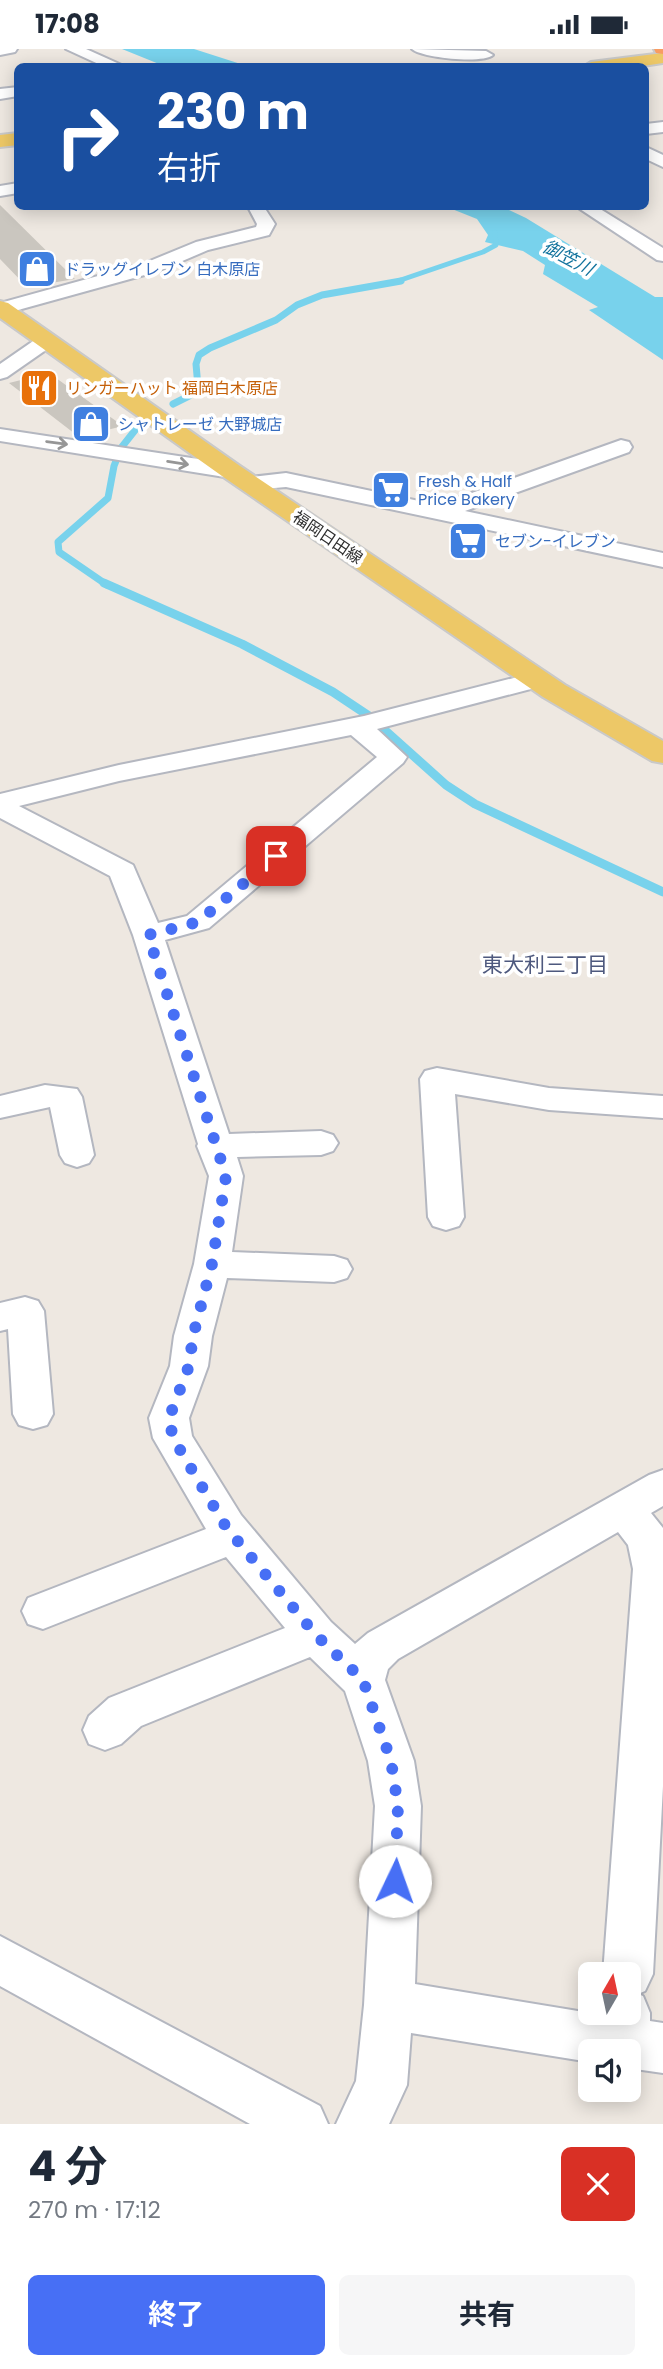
<!DOCTYPE html>
<html lang="ja">
<head>
<meta charset="utf-8">
<style>
  :root { --surface:#fff; --page:#f6f6f7; --text:#1f2937; --muted:#747a83; --accent:#476ff5 }
  body { margin:0; font-family:Poppins,"Noto Sans JP",sans-serif; background:var(--page); color:var(--text); height:100vh; display:flex; flex-direction:column; font-size:26px; white-space:nowrap }
  * { box-sizing:border-box; margin:0 }
  p { font-size:23px; color:var(--muted) }
  .icon { flex:none; width:38px; height:38px; fill:none; stroke:currentColor; stroke-width:2; stroke-linecap:round; stroke-linejoin:round }
  .map { position:relative; height:2075px; overflow:hidden }
  .drawer { display:flex; flex-direction:column; background:var(--surface); flex:1 }
  .drawer>* { flex:none }
  .banner { position:absolute; left:14px; top:14px; width:635px; height:147px; border-radius:10px; box-shadow:0 4px 18px #0003; background:#1a4fa0; color:#fff; overflow:hidden }
  .needle { width:46px; rotate:9deg }
  .tools { position:absolute; left:578px; top:1913px; display:grid; gap:14px }
  .tools a { display:grid; place-items:center; width:63px; height:63px; border-radius:10px; background:var(--surface); box-shadow:0 4px 18px #0003; font-size:35px }
  .pin { position:absolute; display:grid; place-items:center; width:60px; height:60px; color:#fff; margin:-30px; border-radius:14px; box-shadow:0 4px 10px #0006 }
  .me { position:absolute; width:77px; margin:-38px; rotate:3deg; stroke-linejoin:round; filter:drop-shadow(0 0 5px #0008) }
  .turn { display:flex; align-items:center; gap:24px; height:147px; padding:0 28px; font-size:32px }
  .turn .icon { width:91px; height:91px; stroke-width:2.5 }
  .turn b { display:block; font-size:49px; line-height:60px }
  .round { display:grid; place-items:center; flex:none; width:74px; height:74px; border-radius:10px; background:var(--page) }
  .head { display:flex; align-items:center; justify-content:space-between; height:119px; padding:0 28px }
  h1 { font-size:42px; font-weight:700; line-height:52px }
  .cta { display:flex; gap:14px; margin-top:auto; padding:14px 28px }
  .cta a { flex:1; height:80px; border-radius:10px; background:var(--accent); color:#fff; font-size:28px; font-weight:700; line-height:80px; text-align:center }
  .cta a+a { background:var(--page); color:var(--text) }
  .status { display:flex; justify-content:space-between; align-items:center; height:49px; padding:0 35px; background:var(--surface); direction:ltr }
  .status svg { height:19px; fill:currentColor }
  .map>svg:first-child { display:block }
  .water { fill:#78d2ec }
  .lines { fill:none; stroke-linecap:round; stroke-linejoin:round }
  .stream-far2 { stroke:#78d2ec; stroke-width:5 }
  .stream-far1 { stroke:#78d2ec; stroke-width:7 }
  .stream { stroke:#78d2ec; stroke-width:9 }
  .building { fill:#cac6bf }
  .minor-casing { stroke:#b4b7c0; stroke-width:4 }
  .major-casing { stroke:#c9c9c9; stroke-width:4 }
  .highway-casing { stroke:#c9c9c9; stroke-width:4 }
  .minor { fill:#fff; fill-rule:evenodd }
  .major { fill:#edc867; fill-rule:evenodd }
  .highway { fill:#f99c61; fill-rule:evenodd }
  .oneway { stroke:#969696 }
  .route { stroke:#476ff5; stroke-width:12; stroke-dasharray:0 21.6 }
  .labels { text-anchor:middle; stroke-width:7; stroke-linejoin:round; paint-order:stroke }
  .far-shop-label { font-size:16px; fill:#366cbe; stroke:#fff; text-anchor:start }
  .far-food-label { font-size:16px; fill:#c56008; stroke:#fff; text-anchor:start }
  .far-street-label { font-size:16px; fill:#2e2e2e; stroke:#fff }
  .far-water-label { font-size:18px; font-style:italic; fill:#12739d; stroke:#fff }
  .neighbourhood-label { font-size:21px; fill:#4e597e; stroke:#fff }
</style>
</head>
<body>
<div class="status"><b>17:08</b><svg viewBox="0 0 49 12"><path d="M0 12V9h3v3zM5 12V6h3v6zM10 12V3h3v9zM15 12V0h3v12zM26 1h20v11H26zM47 4h2v5h-2z"/></svg></div>
<div class="map">
<svg width="663" height="2075" viewBox="0 0 663 2075">
  <rect width="100%" height="100%" fill="#eee8e1"/>
  <!-- water -->
  <path class="water" d="M122 0H194L247 17H164Z
    M447 158H503L526 169 655 248H663V311L589 261 598 258 543 225 545 216 523 202 485 193 488 186 477 170Z"/>
  <g class="lines">
    <!-- stream-far2 -->
    <path class="stream-far2" d="M392 234 483 203 496 196 495 183"/>
    <!-- stream-far1 -->
    <path class="stream-far1" d="M173 355 189 347 198 338 196 315 199 306 210 299 276 271 297 256 322 246 401 232
      M107 536 59 503 58 493 108 449 114 417 121 399 136 380"/>
    <!-- stream -->
    <path class="stream" d="M104 534 242 595 333 643 369 667 446 736 475 755 663 843"/>
  </g>
  <!-- building -->
  <path class="building" d="M0 156 75 230 27 238 0 210Z
    M49 324 123 377 79 388 9 334Z"/>
  <g class="lines">
    <!-- minor casing -->
    <g class="minor-casing">
      <path id="minor" d="M0 0H17L15 3 0 6Z
        M66 0H86L126 18H105Z
        M412 0 486 2 493 6C483 15 422 9 412 0Z
        M18 38V47L0 50V40Z
        M663 73V83L646 85V75Z
        M646 98 663 106V118L646 110Z
        M18 134V144L0 147V137Z
        M248 158H264L275 175 269 186 208 201 159 222 0 266V254L145 214 196 193 256 178 257 175Z
        M577 158H597L663 199V212L657 211Z
        M46 286 53 288 56 292 53 296 7 328 0 330V315L39 288Z
        M0 380 231 415 239 417 242 422 239 427 231 429 0 392Z
        M621 391 629 393 632 398 629 403 465 462 663 504V518L286 438 250 441 242 439 239 434 242 429 286 424 438 456Z
        M537 623 546 626 550 631 546 636 377 680 407 708 403 714 209 879 165 891 229 1085 321 1082 333 1086 338 1094 333 1102 321 1106 237 1108 243 1127 232 1203 334 1207 347 1211 352 1220 347 1229 334 1233 227 1229 212 1287 208 1317 189 1369 192 1387 241 1466 331 1573 355 1595 368 1584 649 1426 663 1421V1457L651 1464 663 1479V1737L653 1925 645 1942 638 1945 643 1947 650 1964V1972L663 1974V2024L628 2019V2002H590V2013L411 1984 407 2036 389 2075H336L356 2032 364 1956 375 1757 368 1712 345 1642 310 1608 141 1677 121 1695 105 1701 89 1695 83 1681 89 1667 109 1649 285 1579 226 1508 43 1580 28 1575 22 1562 28 1549 206 1480 153 1389 149 1369 170 1317 174 1287 194 1215 209 1127 197 1097 198 1095 133 886 110 827 0 769V745L119 716 364 667ZM351 686 377 708 187 867 158 874 133 816 19 757 119 732ZM618 1483 628 1496 633 1520 603 1925H628V1964H590L415 1935 421 1757 414 1712 385 1631 388 1620 398 1610Z
        M437 1019 549 1039 663 1047V1069L549 1061 455 1045 464 1168 459 1177 446 1181 433 1177 428 1168 420 1030 425 1022Z
        M45 1036 77 1040 82 1048 94 1106 89 1114 77 1118 65 1114 60 1106 50 1058 0 1069V1047Z
        M25 1248 38 1252 44 1262 53 1365 47 1376 33 1380 19 1376 13 1365 8 1280 0 1282V1254Z
        M0 1887 320 2057 328 2075H250L0 1937Z"/>
    </g>
    <!-- major casing -->
    <g class="major-casing">
      <path id="major" d="M663 4V14L636 18H583L591 13Z
        M18 84V96L0 98V86Z
        M0 252 8 254 240 417 565 636 663 692V714L652 712 543 648 222 427 0 269Z"/>
    </g>
    <!-- highway casing -->
    <g class="highway-casing">
      <path id="highway" d="M654 0H663V5L656 4Z"/>
    </g>
    <!-- minor -->
    <use href="#minor" class="minor"/>
    <!-- major -->
    <use href="#major" class="major"/>
    <!-- highway -->
    <use href="#highway" class="highway"/>
  </g>
  <!-- one-way arrows -->
  <defs><path id="oneway-shaft" d="M-6 0H5M1.5-3L5.5 0L1.5 3" fill="none" stroke-width="1.6" stroke-linecap="round" stroke-linejoin="round" transform="scale(1.75)"/></defs>
  <g class="oneway">
    <use href="#oneway-shaft" transform="translate(57 394) rotate(8)"/>
    <use href="#oneway-shaft" transform="translate(178 414) rotate(9)"/>
  </g>
  <g class="lines">
    <!-- route -->
    <path class="route" d="M276 807 198 873 148 886 226 1127 212 1215 193 1287 189 1317 169 1369 173 1389 226 1478 316 1586 363 1631 391 1712 398 1757 395 1832"/>
  </g>
  <!-- icons -->
  <defs>
    <g id="shop-square" transform="scale(2.0125)"><rect x="-9" y="-9" width="18" height="18" rx="4" fill="#3f7fe0" stroke="#fff"/><path d="M-5-2.5h2.3a2.7 3.5 0 0 1 5.4 0H5L5.5 6h-11ZM-1.5-2.5h3a1.5 2.3 0 0 0-3 0Z" fill="#fff"/></g>
    <g id="restaurant-square" transform="scale(2.0125)"><rect x="-9" y="-9" width="18" height="18" rx="4" fill="#e8710a" stroke="#fff"/><path d="M-5-6h1v4h1v-4h1v4h1v-4h1v5L-1.5 .5V6h-2V.5L-5-1ZM5-6V6H3V1.5H1.5Q1.5-4 5-6Z" fill="#fff"/></g>
    <g id="supermarket-square" transform="scale(2.0125)"><rect x="-9" y="-9" width="18" height="18" rx="4" fill="#3f7fe0" stroke="#fff"/><path d="M-6-5.5h2.5l.6 2H6L4.5 2H-2.5L-4.4-4H-6ZM-1.5 3.2a1.3 1.3 0 1 0 .1 0ZM3 3.2a1.3 1.3 0 1 0 .1 0Z" fill="#fff"/></g>
  </defs>
  <g fill-rule="evenodd">
    <use href="#shop-square" x="37" y="220"/>
    <use href="#restaurant-square" x="39" y="339"/>
    <use href="#shop-square" x="91" y="375"/>
    <use href="#supermarket-square" x="391" y="441"/>
    <use href="#supermarket-square" x="468" y="492"/>
  </g>
  <g class="labels">
    <!-- far-shop labels -->
    <g class="far-shop-label">
      <text x="64" y="226">ドラッグイレブン 白木原店</text>
      <text x="118" y="381">シャトレーゼ 大野城店</text>
      <text x="418" y="438">Fresh &amp; Half<tspan x="418" dy="18">Price Bakery</tspan></text>
      <text x="495" y="498">セブン-イレブン</text>
    </g>
    <!-- far-food labels -->
    <g class="far-food-label">
      <text x="66" y="345">リンガーハット 福岡白木原店</text>
    </g>
    <!-- far-street labels -->
    <g class="far-street-label">
      <text transform="translate(328 488) rotate(34)" y="6">福岡日田線</text>
    </g>
    <!-- far-water labels -->
    <g class="far-water-label">
      <text transform="translate(568 209) rotate(28)" y="6">御笠川</text>
    </g>
    <!-- neighbourhood labels -->
    <g class="neighbourhood-label">
      <text x="545" y="923">東大利三丁目</text>
    </g>
  </g>
</svg>
<div class="tools">
<a><svg class="needle" viewBox="-14 -14 28 28"><path d="M0-13l5 13h-10z" fill="#e53935"/><path d="M0 13l5-13h-10z" fill="#747a83"/></svg></a>
<a><svg class="icon" aria-label="sound" viewBox="0 0 24 24"><path d="M4 9h4l5-4v14l-5-4H4zM17 9q2 3 0 6"/></svg></a>
</div>
<div class="pin" style="left:276px;top:807px;background:#d93025"><svg class="icon" aria-label="arrive" viewBox="0 0 24 24"><path d="M6 21V4h12l-3 4 3 4H6"/></svg></div>
<svg class="me" style="left:395px;top:1832px" viewBox="-20 -20 40 40"><circle r="19" fill="#fff"/><path d="M0-13L10 11 0 6-10 11z" fill="#476ff5"/></svg>
<div class="banner">
<div class="turn"><svg class="icon" aria-label="right" viewBox="0 0 24 24"><path d="M7 20v-9h11M14 6l5 5-5 5"/></svg><div><b>230 m</b>右折</div></div>
</div>
</div>
<section class="drawer">
<div class="head"><div><h1>4 分</h1><p>270 m · 17:12</p></div><a class="round" style="background:#d93025;color:#fff"><svg class="icon" aria-label="close" viewBox="0 0 24 24"><path d="M6 6l12 12M18 6L6 18"/></svg></a></div>
<div class="cta"><a>終了</a><a>共有</a></div>
</section>
</body>
</html>
